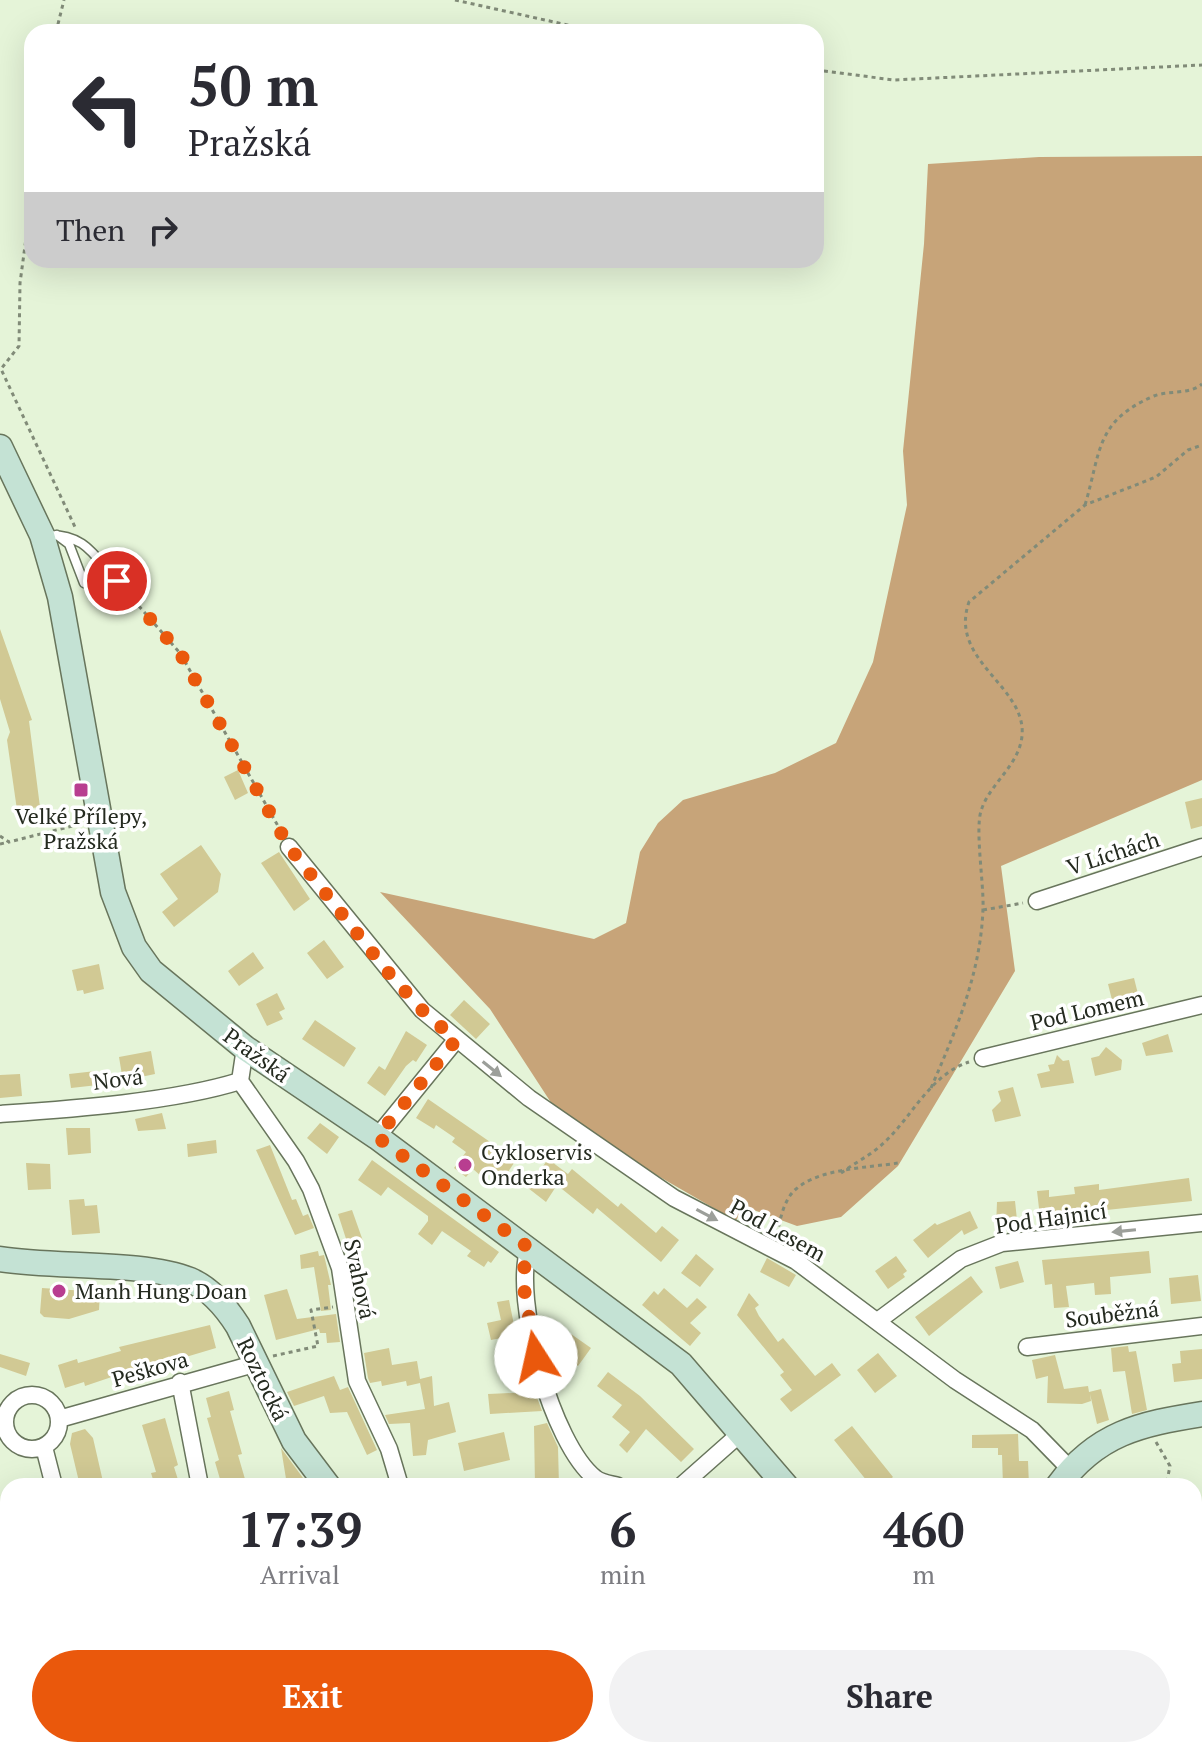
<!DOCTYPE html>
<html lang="en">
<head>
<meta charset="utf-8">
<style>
  :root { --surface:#fff; --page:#f2f2f3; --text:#2b2b33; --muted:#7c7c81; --accent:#ea580c }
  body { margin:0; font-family:"PT Serif",serif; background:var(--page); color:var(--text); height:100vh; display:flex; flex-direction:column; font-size:30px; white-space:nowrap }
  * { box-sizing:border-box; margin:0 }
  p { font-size:26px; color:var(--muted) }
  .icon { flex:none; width:44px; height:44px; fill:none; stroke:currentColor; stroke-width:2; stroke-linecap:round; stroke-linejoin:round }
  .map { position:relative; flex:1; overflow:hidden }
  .details { position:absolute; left:0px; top:1478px; width:1202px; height:280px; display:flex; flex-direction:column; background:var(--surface); border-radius:24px 24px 0 0; box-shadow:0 8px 32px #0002 }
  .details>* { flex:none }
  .guide { position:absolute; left:24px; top:24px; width:800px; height:244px; border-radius:24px; box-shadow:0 8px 32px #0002; background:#fff; color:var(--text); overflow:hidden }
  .pin { position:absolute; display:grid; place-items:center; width:68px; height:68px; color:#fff; margin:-34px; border:4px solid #fff; border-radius:50%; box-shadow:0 2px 8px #0007 }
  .me { position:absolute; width:88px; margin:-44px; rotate:350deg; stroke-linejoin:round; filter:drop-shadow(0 0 6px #0008) }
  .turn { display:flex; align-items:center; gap:28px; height:168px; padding:0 32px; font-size:36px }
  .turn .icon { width:104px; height:104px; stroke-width:2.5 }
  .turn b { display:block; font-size:56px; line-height:68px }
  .then { display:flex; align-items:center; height:76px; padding:0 32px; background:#0003; gap:16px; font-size:30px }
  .eta { display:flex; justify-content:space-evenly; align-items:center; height:136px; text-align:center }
  .eta b { font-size:48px; font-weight:600; line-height:56px }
  .cta { display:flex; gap:16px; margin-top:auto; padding:16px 32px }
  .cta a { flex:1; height:92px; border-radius:48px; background:var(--accent); color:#fff; font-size:32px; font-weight:600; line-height:92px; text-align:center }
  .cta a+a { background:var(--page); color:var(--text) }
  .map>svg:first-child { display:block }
  .green { fill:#e5c39a }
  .forest { fill:#c7a479 }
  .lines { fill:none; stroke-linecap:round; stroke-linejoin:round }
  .stream { stroke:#588b83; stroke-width:4 }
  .building { fill:#d1c994 }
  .lane-casing { stroke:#68755c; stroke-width:11 }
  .street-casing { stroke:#68755c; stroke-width:19 }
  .secondary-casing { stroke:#68755c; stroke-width:27 }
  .path { stroke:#818b78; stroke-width:3; stroke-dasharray:4 4; stroke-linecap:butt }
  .lane { stroke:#fff; stroke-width:8 }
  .street { stroke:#fff; stroke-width:16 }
  .secondary { stroke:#c4e2d4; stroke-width:24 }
  .oneway { fill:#9c9f9a }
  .route { stroke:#ea580c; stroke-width:14; stroke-dasharray:0 25.2 }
  .poi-dot { fill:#b83e90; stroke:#fff; stroke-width:3 }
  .labels { text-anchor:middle; stroke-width:7; stroke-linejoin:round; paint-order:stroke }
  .poi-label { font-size:22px; fill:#242a1f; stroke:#fff; text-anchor:start }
  .street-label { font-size:22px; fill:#242a1f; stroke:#fff }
</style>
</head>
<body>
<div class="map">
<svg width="1202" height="1758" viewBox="0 0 1202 1758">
  <rect width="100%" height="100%" fill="#e5f4d8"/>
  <!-- green -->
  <path class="green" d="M1194 1578H1202V1679L1194 1681Z
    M8 1736V1750H117L104 1758H0V1740Z"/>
  <!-- forest -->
  <path class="forest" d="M1202 156V780L1001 866 1015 971 898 1166 841 1217 797 1226 743 1206 736 1221 563 1121 490 1009 380 892 594 939 626 923 640 852 658 823 683 800 775 773 836 743 873 662 907 505 903 451 924 244 928 164 1039 157Z
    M725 1750H833L834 1758H703Z"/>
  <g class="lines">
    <!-- stream -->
    <path class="stream" d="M115 1758 130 1750"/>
  </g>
  <!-- building -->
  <path class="building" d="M0 629 32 720 29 721 40 807 17 810 7 740 10 732 0 699Z
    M238 770 248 793 235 800 224 777Z
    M1202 798V826L1191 829 1185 802Z
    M201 845 221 874 218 892 174 927 162 912 178 899 160 874Z
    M279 852 310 899 294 911 261 863Z
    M324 940 344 967 327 979 307 953Z
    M253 952 264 968 239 986 228 971Z
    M99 964 104 989 84 994 83 990 77 991 72 970Z
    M1134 978 1139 998 1113 1004 1108 984Z
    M277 993 285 1009 279 1012 283 1019 267 1026 256 1004Z
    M464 1000 490 1024 476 1039 450 1015Z
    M315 1020 356 1048 344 1067 302 1039Z
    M406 1031 427 1045 416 1062 413 1060 406 1066 385 1096 367 1083 379 1066 385 1070Z
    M1168 1034 1173 1052 1146 1056 1142 1043Z
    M1106 1047 1122 1060 1121 1070 1095 1076 1091 1058 1099 1056Z
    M151 1051 155 1074 136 1078 135 1073 122 1075 119 1057Z
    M1057 1055 1063 1061 1069 1060 1074 1083 1041 1088 1037 1074 1050 1071 1048 1065 1054 1064Z
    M96 1071 98 1085 71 1088 69 1074Z
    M20 1074 22 1096 0 1098V1075Z
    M1013 1087 1021 1116 995 1122 992 1110 1001 1101 998 1091Z
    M428 1099 516 1160 504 1178 488 1168 481 1176 473 1169 466 1177 454 1168 466 1152 452 1142 455 1138 436 1125 434 1129 416 1118Z
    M162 1113 166 1129 138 1131 135 1119Z
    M320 1123 339 1137 327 1154 307 1138Z
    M66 1128H90L91 1153 68 1155Z
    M216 1140 217 1153 188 1157 187 1144Z
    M270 1145 292 1200 296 1199 303 1216 308 1214 314 1228 295 1235 256 1150Z
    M548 1159 568 1174 572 1169 618 1207 621 1203 656 1233 662 1226 679 1240 661 1262 597 1208 593 1214 557 1185 546 1202 528 1188Z
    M372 1160 499 1252 491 1263 488 1261 484 1267 467 1256 471 1251 442 1231 432 1245 418 1234 428 1221V1216L388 1187 381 1196 358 1180Z
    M26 1163 50 1164 51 1189 28 1190Z
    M1189 1178 1192 1201 1040 1217 1037 1191 1049 1190V1197L1075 1194 1074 1187 1099 1184V1190Z
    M84 1199 85 1206 97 1205 100 1233 72 1235 69 1200Z
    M1015 1201 1017 1220 1007 1221V1226L996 1227 997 1202Z
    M352 1210 363 1241 348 1245 338 1214Z
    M970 1211 978 1228 964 1235 962 1230 928 1258 913 1240 935 1223 937 1225Z
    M318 1251 319 1256 324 1255 331 1285H328L331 1310 321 1311 314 1267 301 1269 300 1255Z
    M1149 1251 1151 1273 1110 1277 1111 1294 1095 1295 1094 1283 1066 1286 1069 1307 1054 1308 1052 1284 1045 1285 1042 1260Z
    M696 1254 714 1269 700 1287 681 1273Z
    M896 1256 907 1271 903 1274 905 1277 888 1289 875 1271Z
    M767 1258 796 1275 789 1287 760 1272Z
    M1018 1261 1024 1282 1000 1289 995 1267Z
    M1198 1275 1201 1301 1171 1304 1169 1278Z
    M971 1276 983 1292 929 1336 915 1317Z
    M364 1279 371 1311 360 1314 353 1281Z
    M42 1288 100 1292 99 1310 69 1319 44 1317 40 1313Z
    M664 1288 687 1308 697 1298 707 1307 690 1323 701 1333 690 1346 642 1305 654 1291 658 1295Z
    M287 1289 297 1319 336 1314 340 1342 327 1343 326 1333H320L319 1329 276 1340 264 1295Z
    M749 1293 759 1305 755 1308 759 1316 778 1342 783 1338 815 1376 832 1363 841 1375 791 1412 780 1399 792 1390 780 1375 784 1372 737 1315Z
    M509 1300 516 1335 491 1340 487 1323 501 1320 497 1302Z
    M210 1325 216 1348 169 1362 168 1358 85 1386 84 1382 65 1388 58 1365 77 1359 78 1363 121 1351 119 1347Z
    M571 1334 591 1348 578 1366 557 1353Z
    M1128 1346 1129 1352 1136 1351 1147 1410 1132 1414 1125 1371 1113 1372 1111 1348Z
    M389 1348 392 1365 417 1361 420 1379 432 1376 434 1406 449 1402 456 1432 428 1440 426 1455 413 1456 410 1423 389 1424 385 1415 425 1409 420 1383 407 1386 406 1381 382 1386 381 1381 370 1383 368 1378 364 1353Z
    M1202 1349V1379L1174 1382 1172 1364 1181 1363 1180 1351Z
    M878 1353 897 1376 875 1393 857 1370Z
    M0 1354 30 1363 26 1376 0 1367Z
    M1055 1355 1064 1389 1088 1386 1089 1392 1101 1389 1109 1420 1097 1424 1090 1394 1091 1401 1082 1404 1047 1403 1048 1376 1036 1379 1032 1360Z
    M608 1372 640 1396 694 1449 681 1462 646 1429 627 1453 619 1445 630 1432 612 1417 622 1405 597 1386Z
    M334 1376 340 1390 348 1387 377 1450 367 1455 347 1412 330 1413 324 1396 294 1406 287 1392Z
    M229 1391 234 1410 230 1411 242 1454 238 1455 247 1486H222L215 1462 219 1460 207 1418 211 1417 206 1398Z
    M535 1392 542 1411 490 1414 488 1394Z
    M165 1418 178 1465 174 1467 180 1486H155L151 1473 156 1472 142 1425Z
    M547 1423 558 1447 559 1486H535L534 1426Z
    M852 1426 893 1477 882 1486H871L834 1440Z
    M85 1429 93 1438 104 1486H80L70 1444 72 1433Z
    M504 1432 510 1460 464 1471 458 1443Z
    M1018 1434 1019 1461H1028L1029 1486H1003L1002 1455H998V1448H972V1435Z
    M281 1448 303 1478 287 1485Z"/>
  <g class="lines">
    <!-- lane casing -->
    <g class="lane-casing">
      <path id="lane" d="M46 535C85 534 93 554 117 581L104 587 84 583 69 544 57 535"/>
    </g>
    <!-- street casing -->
    <g class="street-casing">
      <path id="street" d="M289 847 422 1010 529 1098 674 1198 796 1261 955 1380 1032 1430 1070 1469
        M1037 901 1202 847
        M245 1048 240 1081 296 1161 311 1189 340 1268 357 1381 389 1449 400 1486
        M983 1058 1202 1005
        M0 1114C71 1109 173 1102 240 1081
        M377 1137 456 1040
        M529 1248C512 1299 552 1444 595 1478 601 1483 611 1484 618 1486
        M879 1320 961 1259 1002 1243 1202 1223
        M1027 1347 1202 1326
        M180 1382 200 1486
        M5 1422a27 27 0 1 1 54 0a27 27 0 1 1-54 0Z
        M59 1419 254 1364
        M44 1447 54 1486
        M681 1486 742 1432
        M0 1530 8 1528
        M0 1625 8 1622
        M0 1737 8 1732
        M860 1750 876 1758"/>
    </g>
    <!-- secondary casing -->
    <g class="secondary-casing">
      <path id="secondary" d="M0 447 42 535 60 597 113 892 134 947 151 971 245 1048 377 1137 681 1364 786 1486
        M0 1259C54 1268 143 1261 190 1280 211 1289 226 1307 238 1326L294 1441 328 1486
        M1058 1486C1097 1433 1140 1424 1202 1414
        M1013 1750 1018 1758
        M652 1758 654 1750"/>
    </g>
    <!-- path -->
    <path class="path" d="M455 0 599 32
      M56 32 64 0
      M816 70 894 80 1202 65
      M32 194 20 283 19 346 1 369 75 527
      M1085 505C1101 452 1095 421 1154 396 1169 390 1189 395 1202 384
      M123 588 180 653 282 833
      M0 836 9 842 80 824
      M0 844 9 842
      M983 910 1023 903
      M931 1088C956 1030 981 973 983 908 984 885 975 830 981 811 989 784 1019 766 1022 736 1027 686 948 661 969 602L1085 505 1156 477 1188 450 1202 445
      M841 1173C853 1164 867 1157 878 1148 911 1121 927 1076 969 1062
      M777 1234C780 1220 783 1204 792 1193 814 1168 867 1168 898 1163
      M273 1356 318 1346 311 1310 333 1307
      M1156 1442 1170 1466 1166 1486
      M1194 1599H1202
      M1194 1636 1202 1641
      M75 1750 78 1758
      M960 1750 965 1758
      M1045 1750 1046 1758
      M3 1758 13 1750
      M60 1758 67 1750"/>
    <!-- lane -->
    <use href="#lane" class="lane"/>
    <!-- street -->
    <use href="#street" class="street"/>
    <!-- secondary -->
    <use href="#secondary" class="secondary"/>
  </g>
  <!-- one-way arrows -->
  <defs><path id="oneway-solid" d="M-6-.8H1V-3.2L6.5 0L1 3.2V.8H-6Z" transform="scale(2)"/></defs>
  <g class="oneway">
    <use href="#oneway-solid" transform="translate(492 1069) rotate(39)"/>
    <use href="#oneway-solid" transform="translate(707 1215) rotate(28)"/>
    <use href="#oneway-solid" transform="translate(1124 1231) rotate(174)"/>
  </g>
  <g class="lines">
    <!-- route -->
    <path class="route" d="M117 581 180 653 289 847 386 970 422 1010 456 1040 377 1137 529 1248 522 1277 536 1357"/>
  </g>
  <!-- markers -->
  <g class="poi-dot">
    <rect x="73" y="782" width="16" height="16" rx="4"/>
    <circle cx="465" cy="1165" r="8"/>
    <circle cx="59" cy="1291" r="8"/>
  </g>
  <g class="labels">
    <!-- poi labels -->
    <g class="poi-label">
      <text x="81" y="824" text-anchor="middle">Velké Přílepy,<tspan x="81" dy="25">Pražská</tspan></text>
      <text x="481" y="1160">Cykloservis<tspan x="481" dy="25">Onderka</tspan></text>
      <text x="75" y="1299">Manh Hung Doan</text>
    </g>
    <!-- street labels -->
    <g class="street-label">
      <text transform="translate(1113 853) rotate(-18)" y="8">V Líchách</text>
      <text transform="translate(1087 1010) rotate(-13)" y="8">Pod Lomem</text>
      <text transform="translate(257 1055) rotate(36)" y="8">Pražská</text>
      <text transform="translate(118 1079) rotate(-7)" y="8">Nová</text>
      <text transform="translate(1051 1218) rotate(-8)" y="8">Pod Hajnicí</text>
      <text transform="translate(778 1230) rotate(29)" y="8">Pod Lesem</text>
      <text transform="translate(360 1279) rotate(78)" y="8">Svahová</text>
      <text transform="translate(1112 1314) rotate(-7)" y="8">Souběžná</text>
      <text transform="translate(150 1369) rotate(-16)" y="8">Peškova</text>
      <text transform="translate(263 1379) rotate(64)" y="8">Roztocká</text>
    </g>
  </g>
</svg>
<div class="pin" style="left:117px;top:581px;background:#d93025"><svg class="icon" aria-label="arrive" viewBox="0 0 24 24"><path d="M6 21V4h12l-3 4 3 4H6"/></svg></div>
<svg class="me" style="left:536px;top:1357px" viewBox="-20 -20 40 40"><circle r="19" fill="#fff"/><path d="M0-13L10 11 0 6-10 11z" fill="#ea580c"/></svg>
<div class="guide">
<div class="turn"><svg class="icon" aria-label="left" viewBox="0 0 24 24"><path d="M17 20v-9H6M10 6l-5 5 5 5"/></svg><div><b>50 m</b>Pražská</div></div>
<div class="then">Then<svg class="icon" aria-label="right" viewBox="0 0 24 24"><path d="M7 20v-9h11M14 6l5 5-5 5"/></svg></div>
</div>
<section class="details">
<div class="eta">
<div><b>17:39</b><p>Arrival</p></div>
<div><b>6</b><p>min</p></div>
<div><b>460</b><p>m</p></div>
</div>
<div class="cta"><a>Exit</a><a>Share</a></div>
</section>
</div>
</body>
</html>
